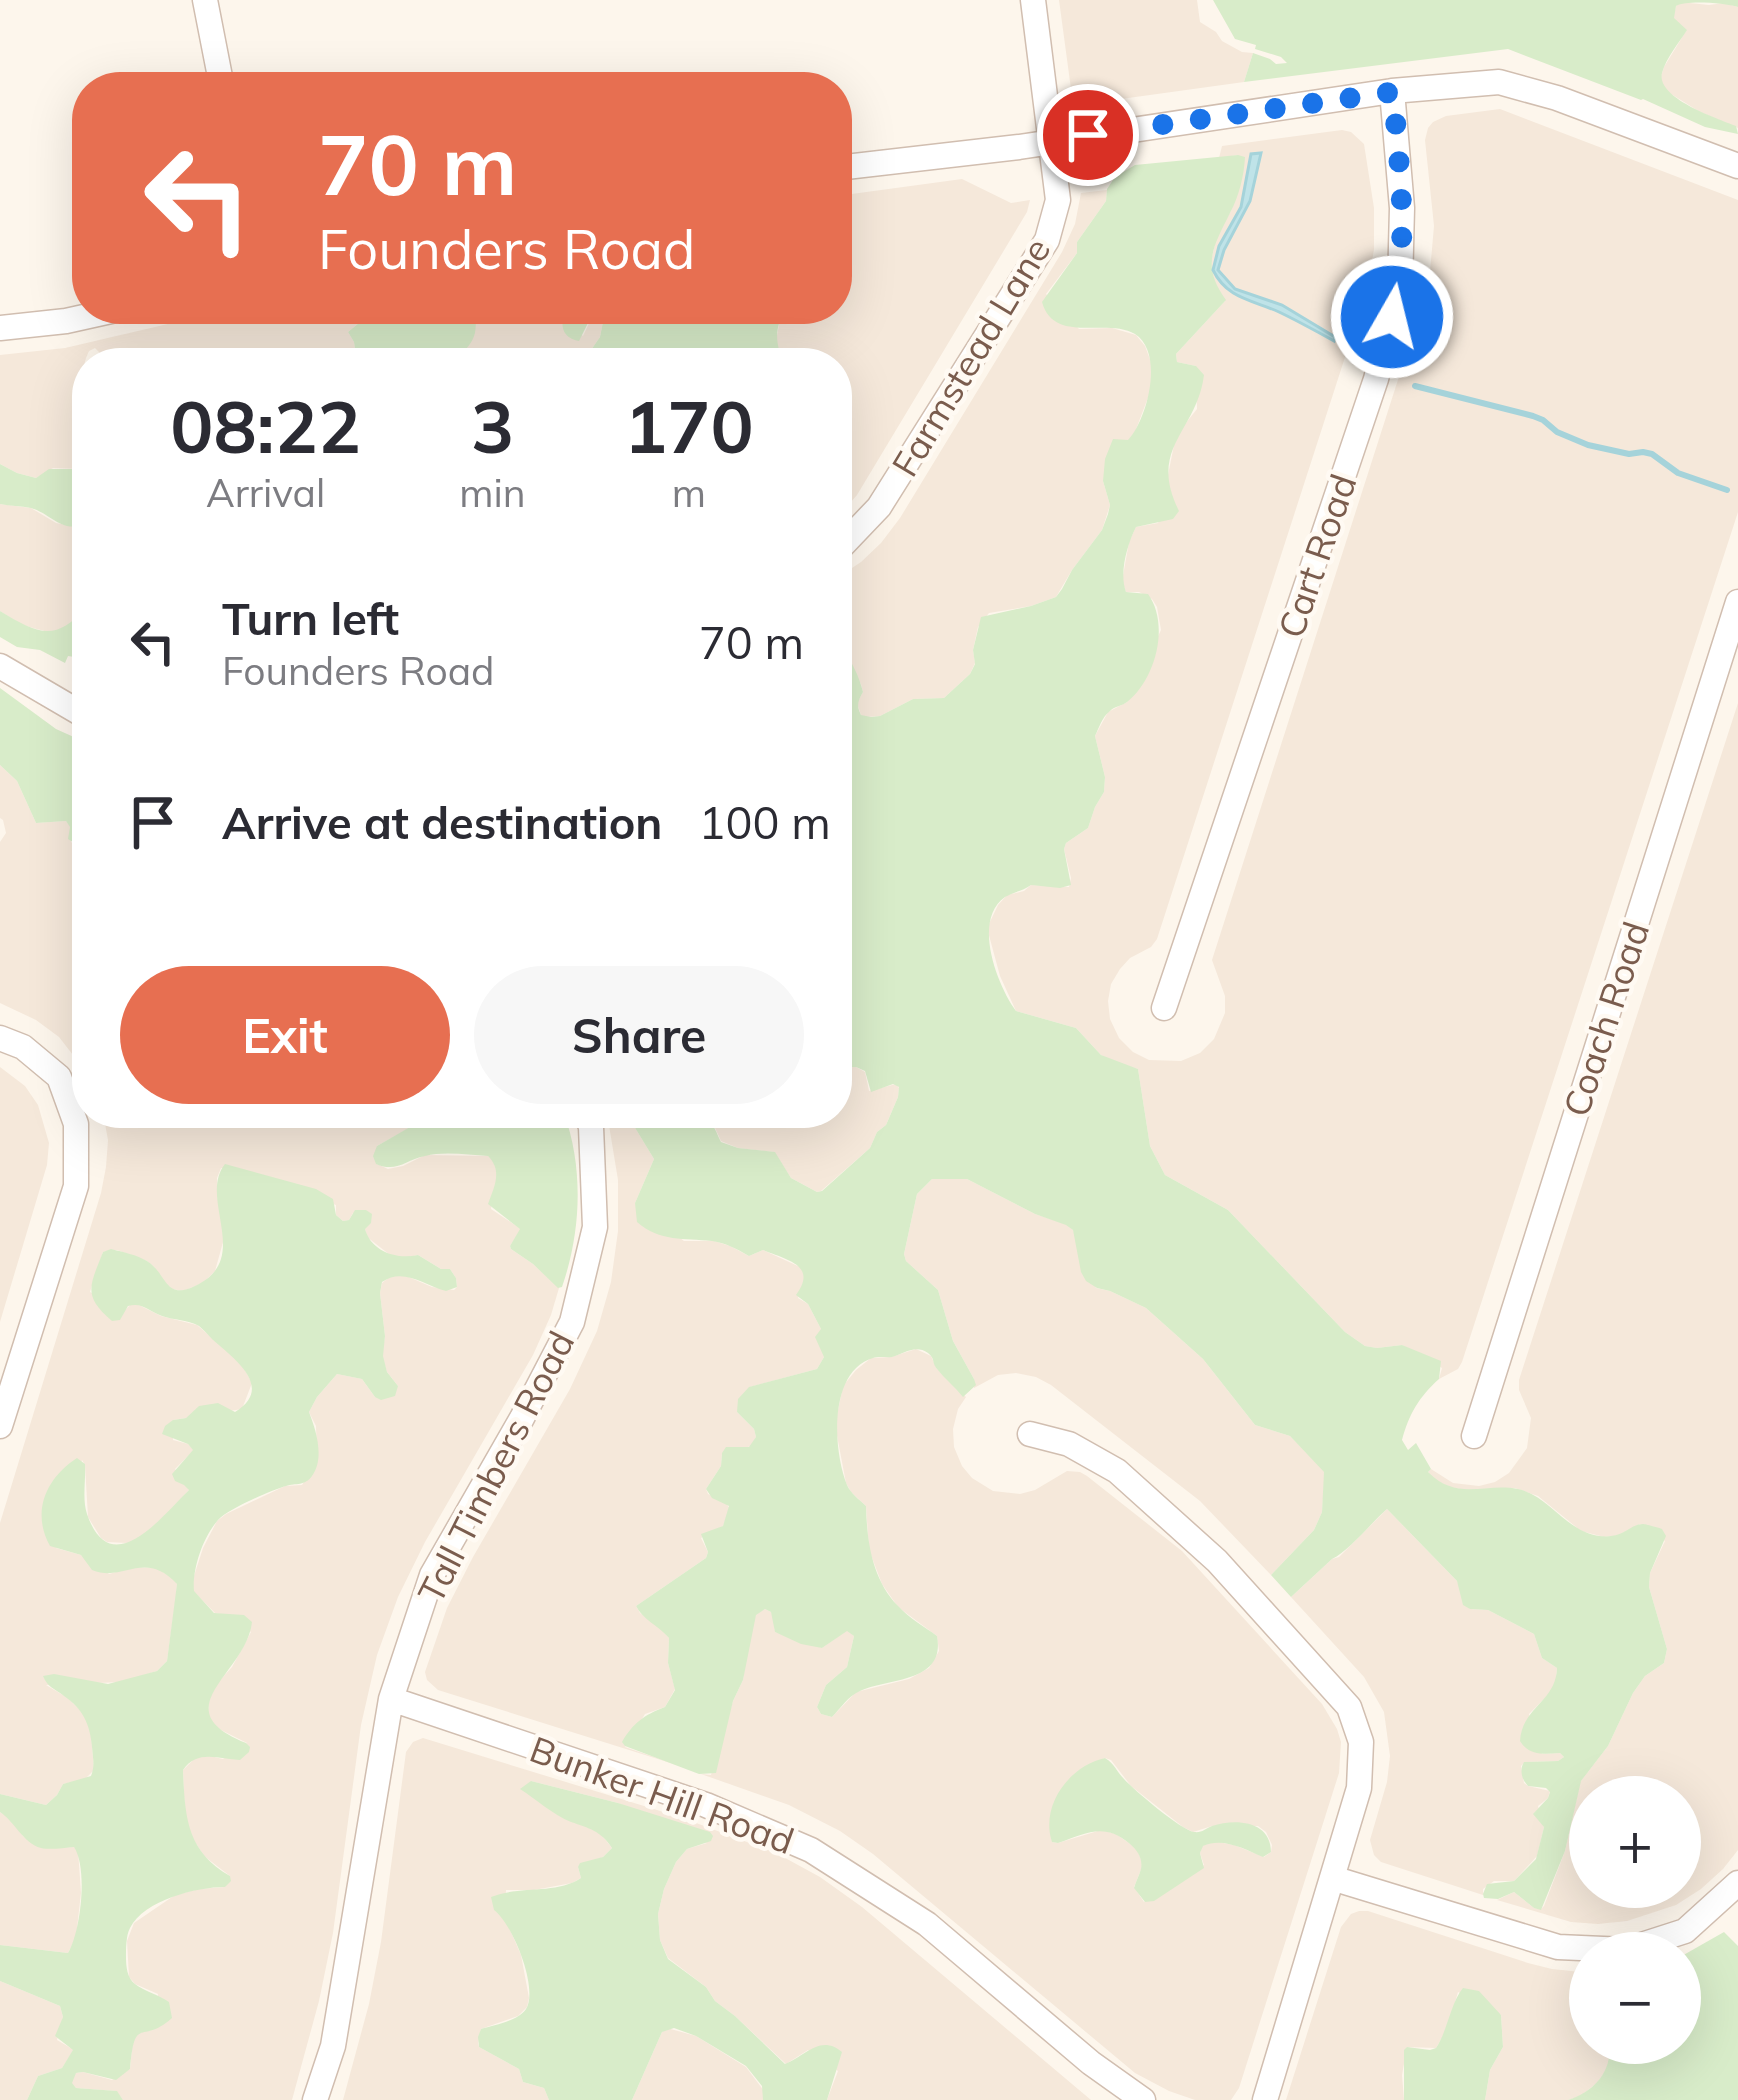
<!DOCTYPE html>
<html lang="en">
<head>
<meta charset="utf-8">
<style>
  :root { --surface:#fff; --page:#f7f7f7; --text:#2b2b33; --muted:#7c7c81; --accent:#e76f51 }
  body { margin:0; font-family:Mulish,sans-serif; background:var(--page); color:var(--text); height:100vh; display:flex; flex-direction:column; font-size:45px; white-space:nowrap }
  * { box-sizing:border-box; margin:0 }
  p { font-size:39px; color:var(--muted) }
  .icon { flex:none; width:66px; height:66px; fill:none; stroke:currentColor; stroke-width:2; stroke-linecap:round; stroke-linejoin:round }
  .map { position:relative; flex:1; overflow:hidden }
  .sheet { position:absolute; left:72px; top:348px; width:780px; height:780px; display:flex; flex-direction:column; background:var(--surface); border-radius:48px; box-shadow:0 12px 48px #0002 }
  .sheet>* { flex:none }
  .hud { position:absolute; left:72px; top:72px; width:780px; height:252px; border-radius:48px; box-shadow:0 12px 48px #0002; background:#e76f51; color:#fff; overflow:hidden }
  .fabs { position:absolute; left:1569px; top:1776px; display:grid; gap:24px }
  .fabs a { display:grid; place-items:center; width:132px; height:132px; border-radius:50%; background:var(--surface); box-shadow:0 12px 48px #0002; font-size:60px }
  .pin { position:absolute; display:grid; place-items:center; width:102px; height:102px; color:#fff; margin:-51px; border:6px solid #fff; border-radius:50%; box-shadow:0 3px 12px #0007 }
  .me { position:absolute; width:132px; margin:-66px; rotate:8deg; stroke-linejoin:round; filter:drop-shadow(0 0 9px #0008) }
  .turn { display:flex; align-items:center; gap:42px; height:252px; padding:0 48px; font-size:54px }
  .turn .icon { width:156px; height:156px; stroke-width:2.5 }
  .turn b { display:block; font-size:84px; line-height:102px }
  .eta { display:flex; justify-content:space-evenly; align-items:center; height:204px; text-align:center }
  .eta b { font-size:72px; font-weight:700; line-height:84px }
  .action { display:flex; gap:24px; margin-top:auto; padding:24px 48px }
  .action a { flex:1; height:138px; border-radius:72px; background:var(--accent); color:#fff; font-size:48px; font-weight:700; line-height:138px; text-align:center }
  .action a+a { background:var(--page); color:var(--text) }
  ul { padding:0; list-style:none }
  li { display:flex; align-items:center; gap:36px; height:180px; padding:0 48px }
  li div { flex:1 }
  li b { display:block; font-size:45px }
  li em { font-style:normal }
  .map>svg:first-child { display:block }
  .residential { fill:#f5e8da; fill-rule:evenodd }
  .green { fill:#d8ecc9 }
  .water { fill:#bfe3e8; stroke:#a5d3da; stroke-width:3 }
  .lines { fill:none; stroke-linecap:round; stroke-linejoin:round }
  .stream { stroke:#a5d3da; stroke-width:6 }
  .minor-casing { stroke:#d1beb0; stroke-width:27 }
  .minor { stroke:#fff; stroke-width:24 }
  .route { stroke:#1a73e8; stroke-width:21; stroke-dasharray:0 37.8 }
  .labels { text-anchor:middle; stroke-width:9; stroke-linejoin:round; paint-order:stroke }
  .street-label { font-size:36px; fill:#7a5c4d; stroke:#fffaf3 }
</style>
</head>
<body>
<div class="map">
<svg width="1738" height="2100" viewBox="0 0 1738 2100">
  <rect width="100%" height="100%" fill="#fdf6ec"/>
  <!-- residential -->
  <path class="residential" d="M1059 0H1197L1200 22 1216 32 1222 41 1242 52 1253 53 1244 82 1092 103 1080 101 1071 89Z
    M1680 2 1709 5 1724 3 1738 7V128L1700 112 1663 89 1660 79 1664 67 1686 31 1673 18 1676 6Z
    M1500 109 1738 200V512L1462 1362 1458 1369 1439 1379 1442 1368 1402 1345 1377 1348 1365 1346 1345 1332 1228 1210 1165 1175 1150 1146 1138 1069 1111 1061 1101 1055 1076 1028 1016 1011 1000 976 987 928 998 905 1007 895 1024 891 1031 885 1069 887 1071 878 1064 849 1066 843 1088 828 1095 807 1104 792 1105 777 1095 736 1108 712 1127 702 1161 630 1157 607 1152 599 1139 592H1126L1122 581 1129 542 1136 527 1158 523 1172 496 1167 480 1174 445 1181 429 1197 409 1196 366 1177 362 1176 354 1225 301 1213 283 1211 261 1217 235 1231 211 1238 155 1219 158 1222 146 1342 130 1351 132 1364 144 1374 208V249L1368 286 1157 939 1151 947 1130 958 1120 969 1111 984 1108 1001 1110 1019 1119 1038 1133 1052 1149 1060 1181 1061 1200 1053 1214 1039 1225 1013V996L1212 960 1429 283 1434 226 1425 140 1428 128 1433 122 1446 116Z
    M962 179 1011 203 1030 200 1027 212 857 495 837 518V363H784L776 342 780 319 786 309H837V249L846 238 845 224 837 218V196Z
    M1107 190 1106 201 1077 242V253L1046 294 1079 329 1112 328 1136 335 1145 346 1151 362 1152 387 1135 432 1103 481 1110 505 1102 530 1072 570 1056 597 1031 606 989 613 978 627 973 650 975 663 970 674 944 698 913 699 880 716 865 717 861 715 857 703 863 692 861 684 839 642 837 578 861 562 881 543 900 518 1062 252 1075 224 1081 193Z
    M232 309H376L348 332 354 342 357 363H110L95 348 89 351 86 358 81 376V385L87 399V475L80 469 53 468 36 478 17 473 0 464V355L65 348Z
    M480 309H566L561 322 583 336 592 317 600 318 603 322 600 337 582 363H425L430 359H455L475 331V317Z
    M0 504 31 508 56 523 78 527 87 522V606L65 629 48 632 22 625 0 611Z
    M1738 703V1850L1723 1869 1701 1889 1676 1905 1627 1921 1598 1924 1571 1922 1497 1900 1514 1892 1534 1908 1541 1909 1544 1906 1565 1851 1580 1782 1608 1746 1633 1693 1645 1676 1664 1663 1667 1649 1649 1587 1650 1573 1665 1541 1640 1524 1623 1535 1604 1537 1581 1531 1538 1496 1515 1488 1478 1491 1452 1488 1433 1479 1428 1472 1431 1469 1453 1483 1479 1486 1495 1482 1509 1473 1527 1448 1531 1418 1519 1390V1380ZM1590 1797H1680V1887H1590Z
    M0 765 17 781 36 823 66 821 70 826 71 842 87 851V1073L59 1037 36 1020 0 1003V842L6 833 3 820 0 818Z
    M0 1067 25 1086 38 1105 49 1143 47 1165 0 1322Z
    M856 1067 865 1072 869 1091 896 1084 899 1088 898 1097 886 1125 877 1132 870 1148 821 1191 817 1192 791 1178 774 1152 738 1148 721 1141 711 1119 697 1113H837V1068Z
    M103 1113H411V1127L377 1146V1164L388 1169 403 1166 425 1155 488 1156 493 1160 498 1175 491 1209 521 1229 510 1246 511 1249 533 1264 559 1288 551 1315 533 1355 425 1542 398 1597 377 1655 361 1725 333 1933 319 2001 292 2100H123L116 2091 76 2088 72 2084V2078L76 2073 83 2072 112 2080 130 2069 133 2038 138 2032 153 2030 158 1994 135 1984 129 1977 127 1941 134 1923 175 1895 199 1889 225 1887 230 1876 204 1856 191 1836 185 1819 183 1770 196 1757 210 1756 223 1759 247 1743 215 1727 208 1714 209 1702 213 1688 232 1667 251 1632 226 1615 215 1613 193 1591V1579L203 1548 217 1521 226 1514 285 1486 302 1485 317 1461 316 1426 309 1412 317 1397 337 1374 362 1379 375 1397 398 1386 387 1372 382 1356 385 1336 380 1293 382 1283 391 1276 404 1275 432 1287 454 1290 457 1287 456 1278 450 1269H441L418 1255 403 1258 390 1255 367 1237 365 1229 353 1213 349 1220 343 1221 336 1215V1205L221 1168 217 1178V1195L225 1235 215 1271 203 1283 183 1291 172 1289 161 1280 154 1267 147 1261 117 1250 103 1252 90 1292 125 1310 131 1304H137L161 1316 197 1325 241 1363 252 1383 242 1409 173 1420V1440L188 1444 194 1450 175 1469 189 1490 158 1524 139 1539 127 1543 107 1542 101 1538 88 1517 85 1465 82 1460 56 1548 81 1555 109 1574 133 1567 157 1568 174 1579 177 1584 176 1597 167 1661 157 1671 122 1682 46 1685 68 1698 86 1716 91 1734 94 1770 85 1779 63 1784 57 1795 46 1805 0 1794V1523L101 1193 106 1167 108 1140Z
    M607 1113H626L654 1159 635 1203 684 1241H714L730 1246 749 1256 763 1250 800 1267 804 1272 805 1283 798 1298 808 1304 821 1329 824 1357 817 1369 750 1387 737 1412 754 1429 756 1437 752 1446 722 1453 721 1466 706 1489 708 1494 726 1503 730 1509 723 1526 701 1538 708 1552 706 1558 636 1606 640 1613 659 1626 669 1638 668 1663 675 1689 665 1707 645 1714 625 1747 677 1765 438 1690 427 1680 425 1672 447 1608 473 1557 570 1389 597 1331 611 1282 618 1231V1180Z
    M941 1177 967 1179 1035 1214 1066 1224 1073 1230 1096 1288 1110 1291 1146 1308 1203 1359 1255 1425 1290 1436 1325 1472 1322 1512 1314 1530 1271 1575 1200 1501 1051 1385 1036 1377 1016 1373 998 1375 974 1388V1379L953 1341 938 1290 906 1261 904 1254 917 1194 932 1179Z
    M916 1349 931 1356 937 1369 966 1397 958 1409 953 1429 954 1447 962 1466 972 1478 993 1491 1020 1494 1035 1490 1067 1471 1080 1472 1087 1476 1182 1551 1322 1704 1337 1729 1341 1742 1339 1773 1239 2088 1231 2100H1195L1169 2091 1135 2073 873 1854 840 1831 789 1805 701 1774 711 1775 733 1701 743 1680 749 1638 756 1614 765 1609 771 1612 774 1619 775 1632 822 1648 847 1630 854 1636 847 1667 826 1685 817 1707 821 1714 832 1717 856 1692 909 1679 929 1668 939 1651 937 1636 898 1607 882 1584 869 1550 866 1506 851 1492 846 1483 835 1425 843 1386 856 1370 871 1358 891 1357ZM1105 1758 1111 1760 1131 1786 1183 1827 1193 1832 1212 1826H1258L1266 1832 1272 1845 1271 1852 1264 1857 1234 1845 1213 1841 1202 1846 1200 1853 1204 1865 1144 1902 1134 1887 1143 1865 1139 1854 1136 1848 1116 1834 1101 1830 1058 1843 1052 1842 1070 1781 1081 1769Z
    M1387 1509 1457 1581 1470 1609 1488 1610 1534 1634 1542 1658 1557 1668 1556 1681 1550 1693 1529 1714 1542 1754 1560 1753 1564 1757 1558 1761 1525 1762 1521 1766 1524 1783 1528 1786 1550 1791 1548 1798 1538 1806 1544 1827 1537 1856 1514 1881H1494L1483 1889V1895L1381 1862 1374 1855 1370 1840 1387 1782 1390 1756 1384 1712 1364 1677 1291 1597 1332 1559 1339 1557Z
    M423 1738 683 1818 776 1853 820 1877 862 1907 1091 2100H827L838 2071 808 2050 786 2064 735 2016 715 2001 706 1987 668 1958 660 1940 658 1914 664 1889 676 1862 687 1849 707 1843 618 1803 531 1781 570 1821 582 1824 601 1834 612 1848 603 1857 578 1867 581 1878 572 1883 534 1890H506L505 1918 521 1955 529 1998 527 2007 518 2016 481 2029 478 2043 479 2047 519 2069 523 2082 544 2088 549 2100H343L369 2004 381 1942 406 1752 413 1742Z
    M0 1812 13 1820 23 1836 42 1848 74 1847 78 1850 81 1893 76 1937 68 1953 0 1945Z
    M1359 1911H1368L1528 1963 1552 1969 1590 1973V1990L1587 1995 1590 2006V2043H1609L1611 2058 1607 2069 1597 2083 1579 2097 1568 2100H1485L1490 2070 1503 2047 1501 2015 1458 1992 1448 2027 1436 2048 1407 2047 1402 2075 1404 2100H1286L1341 1927 1351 1914Z
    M0 1981 60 2006 63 2017 57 2040 74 2050 62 2068 38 2076 27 2100H0Z
    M667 2028 696 2036 746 2067 764 2091 763 2100H632L662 2032Z"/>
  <!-- green -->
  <path class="green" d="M1213 0H1738V7C1724 3 1687 0 1676 6L1674 18 1687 30C1679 43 1666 58 1662 73 1656 98 1716 118 1736 126L1738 134 1705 127 1643 99 1641 100 1508 49 1244 82 1253 53 1270 59 1276 64 1287 63 1281 57 1255 49 1256 45 1235 39Z
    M1238 155 1245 157C1244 176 1239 196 1230 213 1213 247 1201 266 1226 300L1176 354 1177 362 1196 366 1204 375C1197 432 1147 447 1179 511L1173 519 1136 527C1127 545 1119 573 1126 592L1148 594C1170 624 1156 679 1127 702 1122 706 1115 706 1110 711 1102 717 1099 728 1095 736L1105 777 1104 792 1095 807 1088 828 1066 843 1064 849 1071 885 1060 888 1031 885C1023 891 1013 892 1005 897 972 920 997 985 1016 1011L1076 1028 1101 1055 1138 1069 1150 1146 1165 1175 1228 1210 1345 1332 1365 1346 1377 1348 1402 1345 1441 1361 1439 1379C1419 1397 1409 1414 1402 1440L1408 1450 1416 1443 1431 1469 1428 1472C1458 1502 1485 1482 1518 1489 1550 1496 1565 1531 1599 1536 1625 1539 1629 1524 1643 1524 1645 1524 1660 1528 1662 1529L1666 1536 1650 1573 1649 1587 1667 1649 1664 1663 1645 1676 1633 1693 1608 1746 1581 1781 1565 1851 1541 1910 1534 1908 1514 1892 1498 1899 1484 1898 1483 1894 1487 1884 1514 1881 1536 1859 1544 1827 1533 1814 1548 1798 1550 1792 1546 1788 1528 1786C1522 1780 1519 1770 1524 1762L1558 1761 1564 1757 1560 1753C1544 1754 1529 1756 1520 1741 1522 1707 1556 1702 1557 1668L1542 1658 1534 1634 1488 1610 1470 1609 1463 1605 1457 1581 1387 1509C1371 1523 1349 1551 1332 1559L1291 1597 1271 1575 1314 1530 1322 1512 1324 1472 1290 1436 1255 1425 1203 1359 1146 1308 1110 1291 1097 1288 1086 1281 1081 1272 1073 1230 1066 1225 1035 1214 967 1179H932L917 1194 904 1254 906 1261 938 1290 953 1341 974 1379 976 1385 963 1397C955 1387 945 1379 937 1369 931 1361 936 1360 928 1353 915 1344 904 1354 892 1357 886 1358 879 1356 873 1358 828 1371 833 1451 847 1485 851 1494 859 1499 866 1506 867 1542 872 1579 898 1606 909 1618 925 1627 937 1636 946 1683 888 1678 860 1691 848 1696 841 1708 832 1717L821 1714 817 1707 826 1685 847 1667 854 1636 847 1631 822 1648 801 1644 775 1632 771 1612 765 1609 756 1615 743 1680 733 1701 716 1773 699 1774 625 1746 622 1742C633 1723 644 1715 665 1707L675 1690 668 1663 669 1638C659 1626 642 1619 636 1606L706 1558 708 1552 701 1534 723 1526 729 1506 712 1498 706 1489 721 1466 722 1453 726 1447H749L756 1437 754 1429 737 1412 738 1399 749 1387 817 1369 824 1357 815 1337 821 1329 808 1304 796 1295C818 1265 787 1260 763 1250L749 1256C737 1249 726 1243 712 1241 684 1238 660 1242 637 1222L635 1203 654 1159 626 1113H696C712 1118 714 1127 721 1142L738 1148 775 1152 791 1178 817 1192 822 1191 870 1148 877 1132 886 1125 898 1097 899 1087 893 1084 871 1092 865 1071 856 1067 837 1068V625C842 652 857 666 863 692 858 701 856 705 861 715L871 717 880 716 913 699 944 698 970 674 975 664 973 650 981 617 1031 606 1056 597 1062 589 1072 570 1102 530 1108 514 1110 505 1103 481 1105 459 1113 439 1128 440C1147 420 1165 353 1135 334 1107 317 1054 345 1042 302L1077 253V242L1106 201 1107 189 1115 177 1135 165Z
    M376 309H480C474 318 477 322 475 333 472 345 463 352 455 359H430L425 363H357L354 342 348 332Z
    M566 309H786C774 328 775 343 784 363H582L600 337 603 322 600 318 591 317 579 341C560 337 560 323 566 309Z
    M0 464 17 473 36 478 49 469H81L87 475V522C64 536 52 514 31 508 21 506 10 506 0 504Z
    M87 606V659L68 656 65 663 40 650 17 647 0 637V611C38 634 56 643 87 606Z
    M0 688 56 729 87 743V851L68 839 70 827 66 821 36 823 17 781 0 765Z
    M411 1113H564C584 1169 581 1232 562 1287L558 1288 533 1264 511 1249 510 1246 520 1229 488 1204C494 1187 503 1171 488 1156 469 1155 444 1151 425 1156 405 1160 397 1173 376 1164L373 1156 377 1146 410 1127Z
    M225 1164 316 1189 333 1199 336 1215 343 1221 349 1220 355 1210H366L372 1214 371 1223 365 1229C371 1251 396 1260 418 1255L441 1269H450L456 1278 457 1287 446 1291C424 1285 403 1267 382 1282L380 1293 385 1336 383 1356 387 1372 398 1386 395 1396 381 1400 375 1397 362 1379 337 1374 317 1397 309 1412C316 1430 325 1458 312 1476 305 1486 296 1483 286 1486 272 1490 228 1509 218 1520 203 1537 192 1569 194 1591L214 1613 244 1615 252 1622C247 1673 161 1709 246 1743L250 1747 249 1752 240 1760C219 1759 197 1749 183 1770 185 1816 186 1851 230 1876L231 1881 225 1887C197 1887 144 1900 130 1928 126 1935 126 1949 126 1957 126 1966 127 1978 135 1984 144 1991 159 1995 169 2002L172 2018C141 2046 135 2013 130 2069L116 2080 83 2072 76 2073 72 2083 76 2088 117 2091 123 2100H27L38 2076 62 2068 73 2050 55 2036 63 2017 60 2006 0 1981V1945L68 1953C81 1931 88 1868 74 1847 64 1848 50 1850 41 1848 23 1843 15 1822 0 1812V1794L46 1805 57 1795 63 1784 91 1776C95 1766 93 1759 92 1747 90 1724 83 1709 64 1696 54 1688 48 1688 43 1676L54 1674 108 1684 157 1671 167 1661 177 1584C144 1549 124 1583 92 1570L81 1555 50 1546C31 1512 46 1478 77 1458L85 1464C86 1480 82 1499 87 1514 111 1584 163 1515 189 1490L184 1485 175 1481 172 1474 193 1450 188 1444 162 1434 165 1426 173 1420 186 1418 199 1406 218 1403 235 1412C276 1387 232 1357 212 1339 208 1335 204 1330 199 1326 189 1320 173 1320 162 1316 148 1311 143 1302 128 1306L120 1320 112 1321C82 1295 90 1286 103 1252L111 1249C123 1252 137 1255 147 1261 168 1274 164 1303 199 1284 251 1256 198 1198 225 1164Z
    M1105 1758C1115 1764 1116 1771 1124 1779 1134 1790 1181 1830 1194 1832 1202 1833 1205 1829 1212 1826 1236 1818 1271 1821 1271 1852L1263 1857C1244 1849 1223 1837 1203 1846L1200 1853 1204 1868 1154 1901 1145 1902 1134 1888C1136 1881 1139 1876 1141 1869 1143 1859 1138 1851 1130 1844 1104 1822 1087 1833 1058 1843L1052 1842C1040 1806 1069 1766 1105 1758Z
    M531 1781 618 1803 710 1832 713 1836 711 1841 687 1849 676 1862 664 1889 658 1914 660 1940 668 1959 706 1987 715 2001 735 2016 785 2064C806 2056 820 2034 842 2052L827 2100H763L762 2086 746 2066 696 2036 674 2028 662 2032 632 2100H549L544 2088 523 2082 519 2069 479 2047 478 2037 481 2029C494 2025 518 2021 526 2009 539 1988 512 1923 494 1910L491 1897C520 1885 555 1895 581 1878L578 1867 580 1863 603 1857 612 1848C601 1831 589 1828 571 1822 553 1815 536 1799 520 1789Z
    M1724 1932 1738 1946V2100H1568C1594 2092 1613 2071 1609 2043H1680V1957Z
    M1463 1988 1479 1991 1501 2015 1503 2047 1490 2070 1485 2100H1404V2050L1407 2047 1430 2050 1436 2048C1448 2030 1450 2004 1463 1988Z"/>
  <!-- water -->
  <path class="water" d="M1261 153 1250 201 1224 250 1218 270 1235 289 1282 305 1335 337 1334 341C1316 331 1298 321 1279 312 1253 300 1227 299 1213 270L1219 246 1241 207 1251 154Z"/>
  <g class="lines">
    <!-- stream -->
    <path class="stream" d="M1415 386 1533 416 1543 420 1557 432 1588 445 1629 454 1643 452 1652 454 1678 473 1727 490"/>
    <!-- minor casing -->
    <g class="minor-casing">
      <path id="minor" d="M205 0 222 87
        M837 168 1019 147 1392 91 1499 82 1557 98 1738 166
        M0 328 66 321 120 309
        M837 551 879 507 1047 240 1058 200 1033 0
        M0 666 87 717
        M1164 1008 1376 379 1400 286 1402 208 1392 91
        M0 1038 23 1047 59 1077 76 1124V1186L0 1426
        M1030 1434 1069 1444 1117 1471 1217 1561 1349 1707 1361 1742 1359 1788 1265 2100
        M1474 1436 1738 602
        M391 1699 706 1805 811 1850 927 1924 1091 2063 1143 2100
        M1332 1878 1558 1947 1626 1950 1685 1931 1738 1883
        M315 2100 333 2046 391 1699 432 1575 522 1418 572 1322 595 1227 591 1127 586 1113"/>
    </g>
    <!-- minor -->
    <use href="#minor" class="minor"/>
  </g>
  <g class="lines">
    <!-- route -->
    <path class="route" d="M1088 135 1393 92C1399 166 1410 243 1392 317"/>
  </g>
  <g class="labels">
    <!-- street labels -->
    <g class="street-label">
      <text transform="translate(971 357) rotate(-59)" y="13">Farmstead Lane</text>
      <text transform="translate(1317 556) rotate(-71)" y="13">Cart Road</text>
      <text transform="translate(1606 1019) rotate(-72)" y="13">Coach Road</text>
      <text transform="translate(496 1467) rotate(-63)" y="13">Tall Timbers Road</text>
      <text transform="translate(662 1795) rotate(20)" y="13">Bunker Hill Road</text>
    </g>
  </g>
</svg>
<div class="fabs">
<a>+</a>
<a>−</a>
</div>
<div class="pin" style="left:1088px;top:135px;background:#d93025"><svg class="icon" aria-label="arrive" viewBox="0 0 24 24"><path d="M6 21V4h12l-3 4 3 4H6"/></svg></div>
<svg class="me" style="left:1392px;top:317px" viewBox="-20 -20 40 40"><circle r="17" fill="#1a73e8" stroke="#fff" stroke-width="3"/><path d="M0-11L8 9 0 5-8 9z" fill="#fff"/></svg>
<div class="hud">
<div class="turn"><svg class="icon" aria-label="left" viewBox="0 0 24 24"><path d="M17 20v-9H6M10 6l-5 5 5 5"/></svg><div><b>70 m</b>Founders Road</div></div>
</div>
<section class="sheet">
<div class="eta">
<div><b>08:22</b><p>Arrival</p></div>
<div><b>3</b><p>min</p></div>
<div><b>170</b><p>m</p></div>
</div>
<ul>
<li><svg class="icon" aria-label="left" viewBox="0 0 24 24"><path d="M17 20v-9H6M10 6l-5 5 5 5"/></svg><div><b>Turn left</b><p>Founders Road</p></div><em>70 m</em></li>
<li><svg class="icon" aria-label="arrive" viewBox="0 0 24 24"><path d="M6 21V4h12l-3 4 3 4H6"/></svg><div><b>Arrive at destination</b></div><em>100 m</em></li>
</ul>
<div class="action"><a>Exit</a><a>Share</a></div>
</section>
</div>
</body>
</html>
